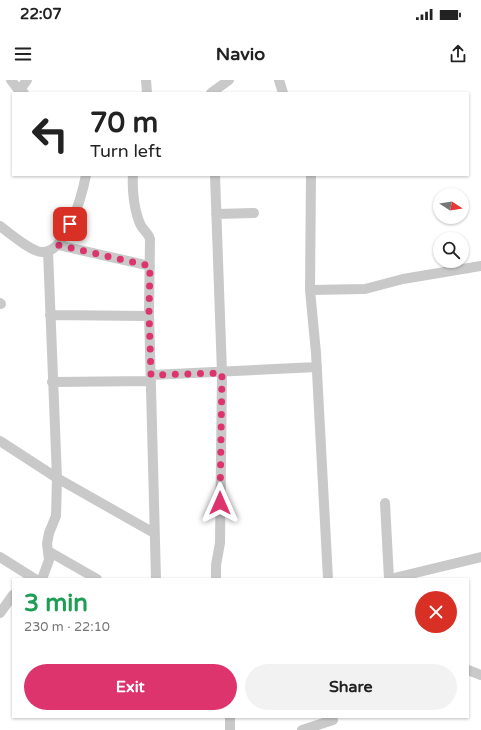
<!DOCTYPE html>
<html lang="en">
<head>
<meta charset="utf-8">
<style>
  :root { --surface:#fff; --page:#f2f2f2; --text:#222; --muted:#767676; --accent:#dd346e }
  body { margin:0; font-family:"Varela Round",sans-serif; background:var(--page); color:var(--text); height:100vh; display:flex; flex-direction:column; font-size:15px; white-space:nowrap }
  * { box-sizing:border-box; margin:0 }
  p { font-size:13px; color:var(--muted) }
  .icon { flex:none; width:22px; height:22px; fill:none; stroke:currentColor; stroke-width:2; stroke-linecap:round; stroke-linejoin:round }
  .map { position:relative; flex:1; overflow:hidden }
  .sheet { position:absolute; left:12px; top:498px; width:457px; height:140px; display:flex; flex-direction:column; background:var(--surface); border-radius:0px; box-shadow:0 1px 3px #0004 }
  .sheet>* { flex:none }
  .hud { position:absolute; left:12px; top:12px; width:457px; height:84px; border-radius:0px; box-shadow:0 1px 3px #0004; background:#fff; color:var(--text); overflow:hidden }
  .needle { width:26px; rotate:102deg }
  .fabs { position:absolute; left:433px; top:108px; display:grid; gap:8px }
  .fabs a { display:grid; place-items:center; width:36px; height:36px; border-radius:50%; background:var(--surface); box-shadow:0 1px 3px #0004; font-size:20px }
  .pin { position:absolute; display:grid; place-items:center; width:34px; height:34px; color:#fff; margin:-17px; border-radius:8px; box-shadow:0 2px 6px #0006 }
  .me { position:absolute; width:44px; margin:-22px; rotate:0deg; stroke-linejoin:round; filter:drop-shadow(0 0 3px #0008) }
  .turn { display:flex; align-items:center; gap:14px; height:84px; padding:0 12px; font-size:18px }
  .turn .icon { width:52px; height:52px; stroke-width:2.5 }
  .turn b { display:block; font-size:28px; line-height:34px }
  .round { display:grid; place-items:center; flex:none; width:42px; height:42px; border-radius:21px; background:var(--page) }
  .overview { display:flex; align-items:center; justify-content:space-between; height:68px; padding:0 12px }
  h1 { font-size:24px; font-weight:700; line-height:30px; color:#1e9e55 }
  .action { display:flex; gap:8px; margin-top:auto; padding:8px 12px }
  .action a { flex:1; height:46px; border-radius:24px; background:var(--accent); color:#fff; font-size:16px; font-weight:700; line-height:46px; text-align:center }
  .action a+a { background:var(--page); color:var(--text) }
  .status { display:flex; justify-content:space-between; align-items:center; height:28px; padding:0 20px; background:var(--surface); direction:ltr }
  .status svg { height:11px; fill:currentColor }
  header { display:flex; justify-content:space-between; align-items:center; height:52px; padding:0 12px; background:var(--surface); font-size:18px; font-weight:700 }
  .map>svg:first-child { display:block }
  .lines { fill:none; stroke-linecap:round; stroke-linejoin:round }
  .street { stroke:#c9c9c9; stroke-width:10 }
  .route { stroke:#dd346e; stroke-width:7; stroke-dasharray:0 12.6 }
</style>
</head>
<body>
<div class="status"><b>22:07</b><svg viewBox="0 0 49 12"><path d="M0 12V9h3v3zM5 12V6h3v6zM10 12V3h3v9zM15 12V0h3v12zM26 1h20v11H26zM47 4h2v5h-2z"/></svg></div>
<header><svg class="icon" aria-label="menu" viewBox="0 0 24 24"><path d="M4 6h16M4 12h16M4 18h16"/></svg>Navio<svg class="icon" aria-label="share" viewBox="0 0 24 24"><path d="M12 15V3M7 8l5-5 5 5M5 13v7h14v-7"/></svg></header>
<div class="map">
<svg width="481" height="650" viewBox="0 0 481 650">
  <rect width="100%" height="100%" fill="#fff"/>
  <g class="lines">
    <!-- street -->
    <path class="street" d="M11 0 17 8 24 13
      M146 0 147 13
      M279 0 283 13
      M19 11 27 0
      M211 13 229 0
      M133 95C132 109 134 128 139 141 141 149 148 152 150 159L149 232 156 499
      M215 95 222 293 220 463 216 485V499
      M311 95 310 210 316 273 328 499
      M216 134 254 133
      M0 146C9 153 32 172 42 172 67 173 82 115 86 95
      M58 165 150 186
      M310 210 365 209 403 199 481 186
      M0 223 1 224
      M50 235 149 236
      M151 295 317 287
      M52 302 151 301
      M0 361 57 398 154 453
      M385 423 389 499
      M48 471 97 499
      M0 477 35 499
      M42 499 49 480 47 464 49 453 56 436 57 398 48 171
      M390 499 481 477
      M0 533 13 515
      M468 590 481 595
      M230 637V650
      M302 650 333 640"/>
  </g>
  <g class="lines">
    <!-- route -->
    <path class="route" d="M70 144 62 160 58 165 150 186 149 232 151 295 222 293 220 423"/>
  </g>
</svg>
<div class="fabs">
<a><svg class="needle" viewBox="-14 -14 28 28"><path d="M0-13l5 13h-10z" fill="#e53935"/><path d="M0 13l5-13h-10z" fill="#767676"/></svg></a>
<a><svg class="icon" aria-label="search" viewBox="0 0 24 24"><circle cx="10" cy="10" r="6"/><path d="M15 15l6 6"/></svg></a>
</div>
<div class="pin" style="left:70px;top:144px;background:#d93025"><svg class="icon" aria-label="arrive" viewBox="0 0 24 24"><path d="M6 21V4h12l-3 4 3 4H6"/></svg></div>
<svg class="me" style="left:220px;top:423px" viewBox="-20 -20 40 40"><path d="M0-17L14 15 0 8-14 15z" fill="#dd346e" stroke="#fff" stroke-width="4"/></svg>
<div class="hud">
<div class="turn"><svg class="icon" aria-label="left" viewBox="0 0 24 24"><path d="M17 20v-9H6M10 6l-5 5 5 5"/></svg><div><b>70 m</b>Turn left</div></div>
</div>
<section class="sheet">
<div class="overview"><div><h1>3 min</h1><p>230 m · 22:10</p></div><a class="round" style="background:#d93025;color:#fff"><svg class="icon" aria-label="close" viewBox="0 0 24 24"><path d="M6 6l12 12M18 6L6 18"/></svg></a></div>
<div class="action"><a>Exit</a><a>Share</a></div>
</section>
</div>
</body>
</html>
